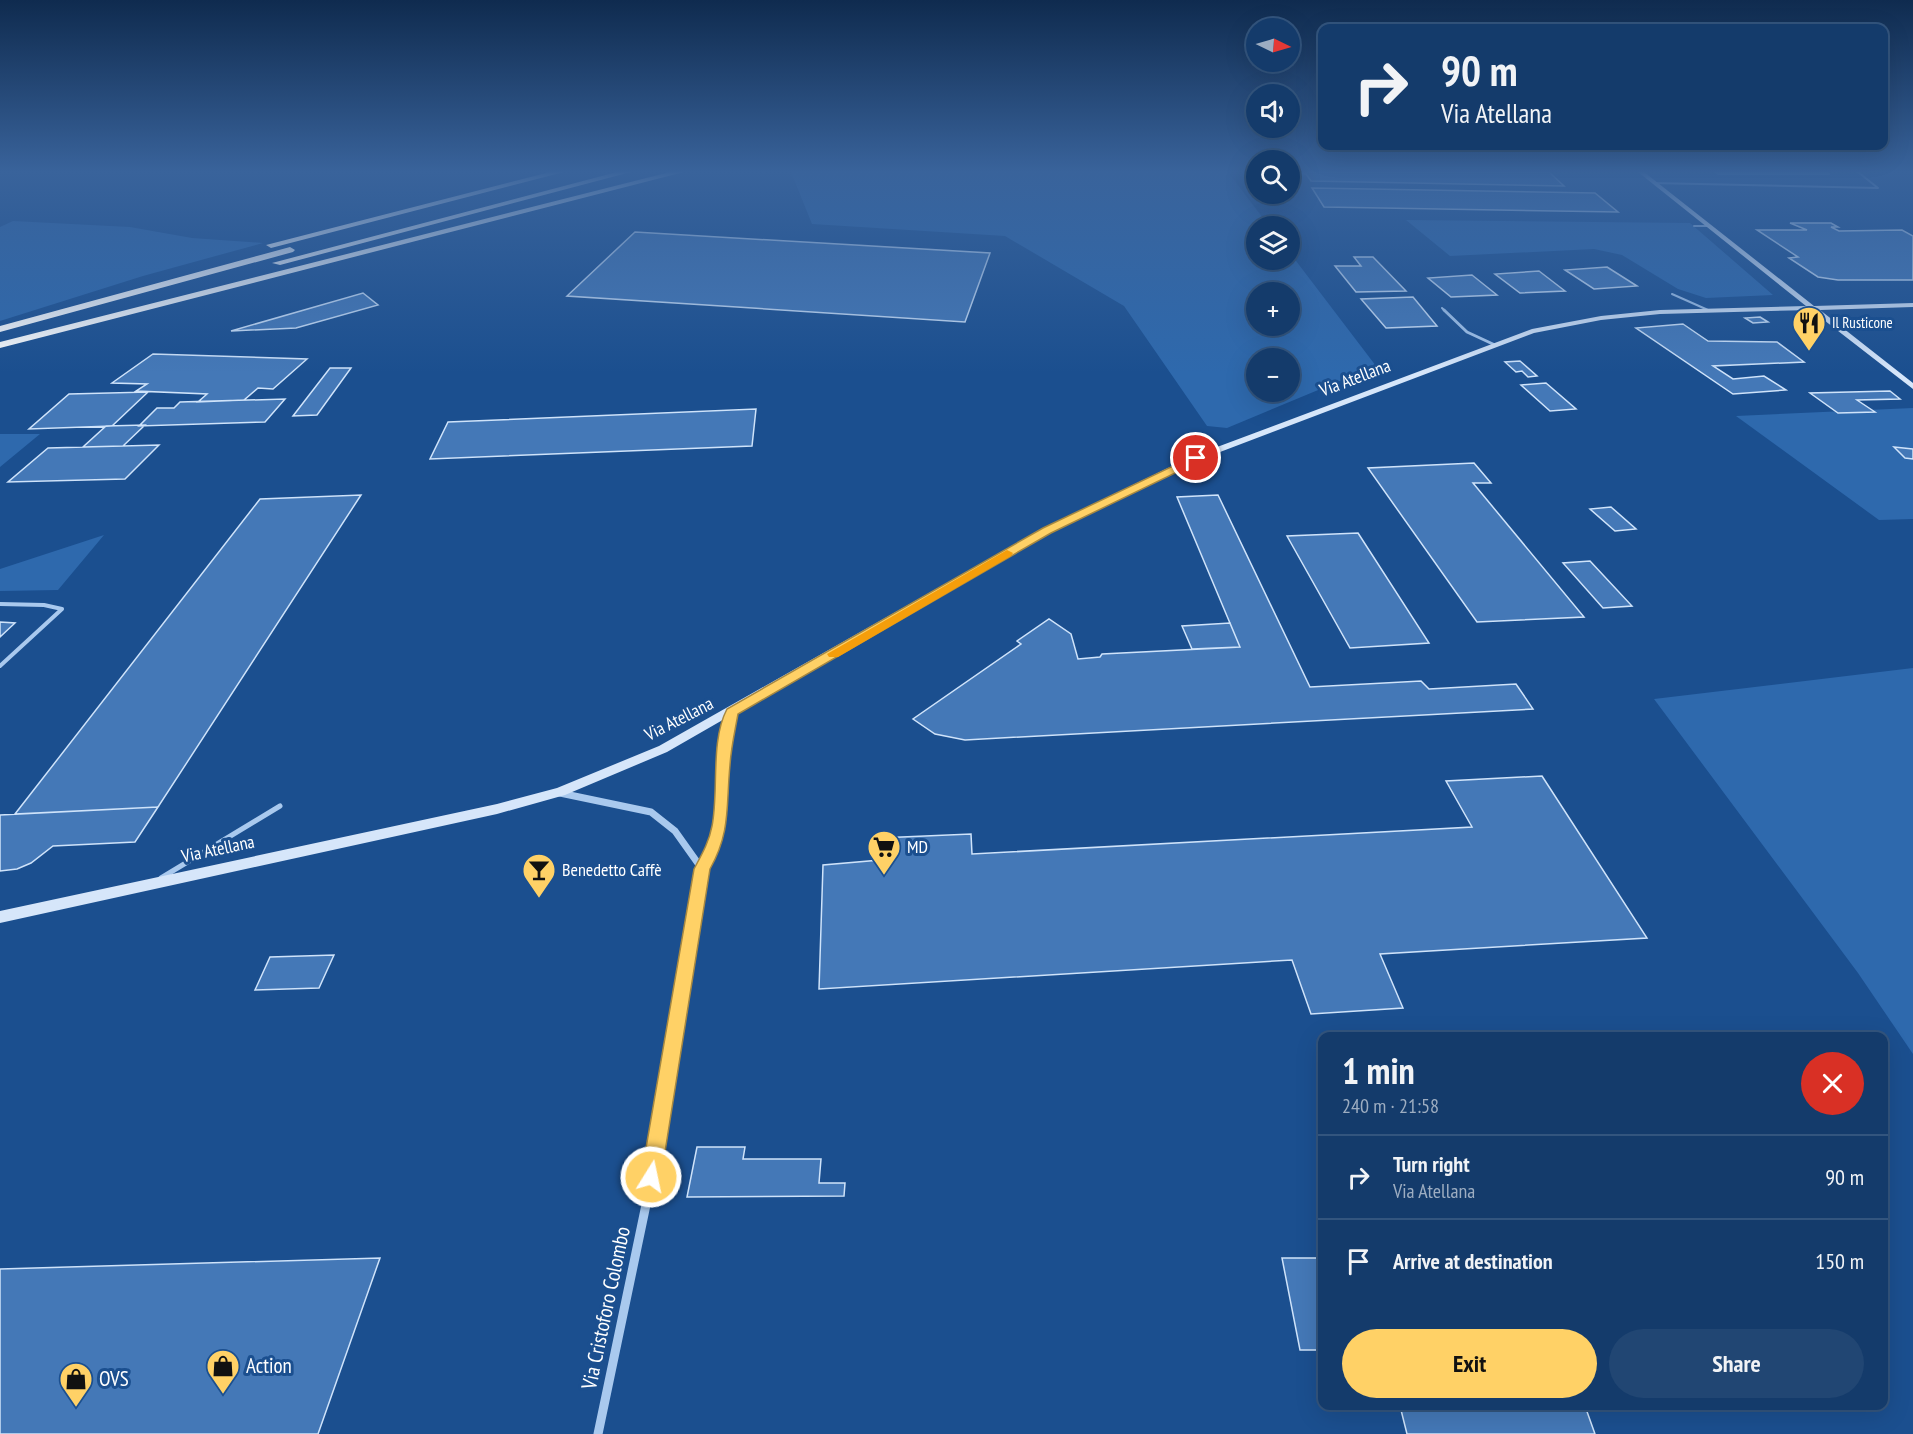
<!DOCTYPE html>
<html lang="en">
<head>
<meta charset="utf-8">
<style>
  :root { --surface:#143b6b; --page:#214673; --text:#f1f3f6; --muted:#9dadc1; --line:#33557e; --accent:#ffd166 }
  body { margin:0; font-family:"PT Sans Narrow",sans-serif; background:var(--page); color:var(--text); height:100vh; display:flex; flex-direction:column; font-size:22px; white-space:nowrap }
  * { box-sizing:border-box; margin:0 }
  p { font-size:20px; color:var(--muted) }
  .icon { flex:none; width:33px; height:33px; fill:none; stroke:currentColor; stroke-width:2; stroke-linecap:round; stroke-linejoin:round }
  .map { position:relative; flex:1; overflow:hidden }
  .sheet { position:absolute; left:1318px; top:1032px; width:570px; height:378px; display:flex; flex-direction:column; background:var(--surface); border-radius:12px; box-shadow:0 6px 24px #0002,0 0 0 2px var(--line) }
  .sheet>* { flex:none }
  .hud { position:absolute; left:1318px; top:24px; width:570px; height:126px; border-radius:12px; box-shadow:0 6px 24px #0002,0 0 0 2px var(--line); background:#143b6b; color:var(--text); overflow:hidden }
  .needle { width:39px; rotate:95deg }
  .buttons { position:absolute; left:1246px; top:18px; display:grid; gap:12px }
  .buttons a { display:grid; place-items:center; width:54px; height:54px; border-radius:50%; background:var(--surface); box-shadow:0 6px 24px #0002,0 0 0 2px var(--line); font-size:30px }
  .pin { position:absolute; display:grid; place-items:center; width:51px; height:51px; color:#fff; margin:-26px; border:3px solid #fff; border-radius:50%; box-shadow:0 2px 6px #0007 }
  .me { position:absolute; width:66px; margin:-33px; rotate:10deg; stroke-linejoin:round; filter:drop-shadow(0 0 4px #0008) }
  .turn { display:flex; align-items:center; gap:21px; height:126px; padding:0 24px; font-size:27px }
  .turn .icon { width:78px; height:78px; stroke-width:2.5 }
  .turn b { display:block; font-size:42px; line-height:51px }
  .round { display:grid; place-items:center; flex:none; width:63px; height:63px; border-radius:32px; background:var(--page) }
  .overview { display:flex; align-items:center; justify-content:space-between; height:102px; padding:0 24px }
  h1 { font-size:36px; font-weight:700; line-height:45px }
  .cta { display:flex; gap:12px; margin-top:auto; padding:12px 24px }
  .cta a { flex:1; height:69px; border-radius:36px; background:var(--accent); color:#111; font-size:24px; font-weight:700; line-height:69px; text-align:center }
  .cta a+a { background:var(--page); color:var(--text) }
  ul { padding:0; list-style:none }
  li { display:flex; align-items:center; gap:18px; height:84px; padding:0 24px; border-top:2px solid var(--line) }
  li div { flex:1 }
  li b { display:block; font-size:22px }
  li em { font-style:normal }
  .map>svg:first-child { display:block }
  .green { fill:#2e69ad; fill-rule:evenodd }
  .building { fill:#4478b7; stroke:#cfe3fa; stroke-width:1.5 }
  .lines { fill:none; stroke-linecap:round; stroke-linejoin:round }
  .lane-far3 { stroke:#a9c9ee; stroke-width:2 }
  .lane-far2 { stroke:#a9c9ee; stroke-width:3 }
  .lane-far1 { stroke:#a9c9ee; stroke-width:4 }
  .lane { stroke:#a9c9ee; stroke-width:5 }
  .street-far2 { stroke:#a9c9ee; stroke-width:5 }
  .street-far1 { stroke:#a9c9ee; stroke-width:7 }
  .street { stroke:#a9c9ee; stroke-width:9 }
  .secondary { fill:#d6e6fa; fill-rule:evenodd }
  .highway { fill:#fff; fill-rule:evenodd }
  .route { fill:#ffd166; stroke:#a68842; stroke-width:1.5 }
  .slow { fill:#f59e0b }
  .labels { text-anchor:middle; stroke-width:6; stroke-linejoin:round; paint-order:stroke }
  .far-poi-label { font-size:15px; fill:#fff; stroke:#1b4f8f; text-anchor:start }
  .street-label { font-size:18px; fill:#fff; stroke:#1b4f8f }
  .poi-label { font-size:18px; fill:#fff; stroke:#1b4f8f; text-anchor:start }
  .near-street-label { font-size:21px; fill:#fff; stroke:#1b4f8f }
  .near-poi-label { font-size:21px; fill:#fff; stroke:#1b4f8f; text-anchor:start }
</style>
</head>
<body>
<div class="map">
<svg width="1913" height="1434" viewBox="0 0 1913 1434">
  <rect width="100%" height="100%" fill="#1b4f8f"/>
  <!-- green -->
  <path class="green" d="M791 172H1228L1269 226H1257V260H1290V253L1376 366 1227 428 1207 426 1124 306 1005 236 812 224ZM1290 292V326H1257V292ZM1257 358H1290V392H1257Z
    M1406 220 1690 223 1773 295 1706 298 1678 289 1622 255 1594 249 1450 256Z
    M13 221 130 227 192 238 263 243 143 276 0 321V227Z
    M1913 408V519L1879 520 1736 416Z
    M0 434H40L0 467Z
    M104 535 58 590 0 591V569Z
    M1913 668V1054L1858 973 1654 699Z"/>
  <!-- building -->
  <path class="building" d="M1290 172H1549L1564 186 1311 181 1306 174Z
    M1715 172H1826L1830 174H1718Z
    M1312 188 1595 193 1618 212 1324 207Z
    M1790 223H1831L1838 227H1831L1839 231 1902 230 1913 236V280H1838L1818 277 1789 258 1798 257 1757 230H1807Z
    M635 232 990 253 965 322 567 296Z
    M1354 257H1373L1406 291 1356 292 1335 266H1361Z
    M1607 267 1637 286 1594 289 1565 270Z
    M1539 271 1565 291 1520 293 1495 274Z
    M1472 275 1497 295 1451 297 1428 278Z
    M363 293 378 305 296 328 231 331Z
    M1413 297 1437 326 1386 328 1361 299Z
    M1760 317 1768 322 1753 323 1745 318Z
    M1683 324 1708 341 1777 342 1804 362 1713 366 1733 379 1764 376 1786 390 1733 394 1636 328Z
    M153 354 307 359 273 389 258 388 244 400 198 402 207 394 136 391 147 384 112 383Z
    M1520 361 1537 376 1528 377 1522 371 1516 372 1505 362Z
    M330 368H351L317 415 293 416Z
    M1546 383 1576 409 1550 411 1521 385Z
    M1890 391 1900 399 1857 400 1875 412 1838 413 1810 393Z
    M148 392 112 426 29 429 69 394Z
    M285 399 265 422 139 426 157 408H174L180 402Z
    M756 409 752 446 430 459 448 422Z
    M145 425 123 446 83 447 106 426Z
    M159 445 125 479 8 482 48 448Z
    M1894 447 1913 449V459L1905 458Z
    M1474 463 1491 483H1473L1584 617 1477 622 1368 468Z
    M361 495 158 807 15 814 260 499Z
    M1218 495 1310 687 1421 681 1429 689 1516 684 1533 709 965 740 935 734 913 719 1021 644 1017 641 1049 619 1071 634 1078 659 1100 657 1102 654 1240 647 1177 497Z
    M1611 507 1636 529 1615 531 1590 509Z
    M1358 533 1429 643 1350 648 1287 536Z
    M1590 561 1632 606 1603 608 1563 563Z
    M0 622 15 623 0 637Z
    M1230 623 1240 647 1192 649 1182 626Z
    M1542 776 1647 938 1380 954 1403 1008 1311 1014 1292 960 819 989 823 865 880 860 879 838 971 834 972 854 1472 827 1446 781Z
    M158 807 135 842 53 846 31 863 17 869 0 871V815Z
    M334 955 319 988 255 990 270 957Z
    M697 1147H745L743 1159H821L819 1183H845L844 1196 687 1197Z
    M380 1258 318 1434H0V1269Z
    M1282 1258H1323V1350H1300Z
    M1400 1406H1585L1595 1434H1407Z"/>
  <g class="lines">
    <!-- lane-far3 -->
    <path class="lane-far3" d="M1654 183 1878 188 1858 172
      M1694 226H1708
      M1672 294 1708 310
      M1442 308 1445 311"/>
    <!-- lane-far2 -->
    <path class="lane-far2" d="M1444 310 1467 332 1495 345"/>
    <!-- lane-far1 -->
    <path class="lane-far1" d="M0 604 44 605 62 609 0 666"/>
    <!-- lane -->
    <path class="lane" d="M161 878 280 806"/>
    <!-- street-far2 -->
    <path class="street-far2" d="M729 727 732 712"/>
    <!-- street-far1 -->
    <path class="street-far1" d="M560 793 651 812 675 831 702 869
      M675 1034 702 869 717 829 730 725"/>
    <!-- street -->
    <path class="street" d="M598 1434 647 1200 675 1032"/>
    <!-- secondary -->
    <path class="secondary" d="M1638 172H1644L1814 306 1913 303V307L1820 310 1913 383V389L1811 310 1660 314 1601 320 1534 333 1199 460 1050 532 667 752 565 795 497 814 0 923V911L497 804 557 788 659 746 1044 528 1193 456 1532 329 1601 316 1660 310 1806 306Z"/>
    <!-- highway -->
    <path class="highway" d="M550 172H564L271 248 266 245Z
      M617 172H631L280 265 272 263Z
      M670 172H684L0 348V342Z
      M290 247 295 250 293 252 0 332V326Z"/>
  </g>
  <!-- sky -->
  <linearGradient id="sky" x2="0" y2="1"><stop stop-color="#0f2b4f"/><stop offset="0.46" stop-color="#39639b"/><stop offset="1" stop-color="#39639b" stop-opacity="0"/></linearGradient>
  <rect width="1913" height="373" fill="url(#sky)"/>
  <!-- route -->
  <path class="route" d="M1196 455 1201 458 1200 461 1051 533 738 714C735 731 731 748 730 765 726 806 731 832 710 869L661 1177 658 1184 651 1187 644 1184 641 1177 694 869C702 854 709 842 712 826 719 791 710 741 727 709L1043 528Z"/>
  <!-- slow -->
  <path class="slow" d="M1007 550 1013 553 1011 556 838 657H829L827 654Z"/>
  <!-- icons -->
  <defs>
    <g id="restaurant-pin" transform="scale(1.725)"><path d="M0 17L-7.5 6A9.5 9.5 0 1 1 7.5 6Z" fill="#ffd166" stroke="#1b4f8f"/><path d="M-5-6h1v4h1v-4h1v4h1v-4h1v5L-1.5 .5V6h-2V.5L-5-1ZM5-6V6H3V1.5H1.5Q1.5-4 5-6Z" fill="#111"/></g>
    <g id="supermarket-pin" transform="scale(1.725)"><path d="M0 17L-7.5 6A9.5 9.5 0 1 1 7.5 6Z" fill="#ffd166" stroke="#1b4f8f"/><path d="M-6-5.5h2.5l.6 2H6L4.5 2H-2.5L-4.4-4H-6ZM-1.5 3.2a1.3 1.3 0 1 0 .1 0ZM3 3.2a1.3 1.3 0 1 0 .1 0Z" fill="#111"/></g>
    <g id="bar-pin" transform="scale(1.725)"><path d="M0 17L-7.5 6A9.5 9.5 0 1 1 7.5 6Z" fill="#ffd166" stroke="#1b4f8f"/><path d="M-6-5H6L.8 .8V4.5H3.5V6h-7V4.5H-.8V.8Z" fill="#111"/></g>
    <g id="shop-pin" transform="scale(1.725)"><path d="M0 17L-7.5 6A9.5 9.5 0 1 1 7.5 6Z" fill="#ffd166" stroke="#1b4f8f"/><path d="M-5-2.5h2.3a2.7 3.5 0 0 1 5.4 0H5L5.5 6h-11ZM-1.5-2.5h3a1.5 2.3 0 0 0-3 0Z" fill="#111"/></g>
  </defs>
  <g fill-rule="evenodd">
    <use href="#restaurant-pin" x="1809" y="323"/>
    <use href="#supermarket-pin" x="884" y="847"/>
    <use href="#bar-pin" x="539" y="870"/>
    <use href="#shop-pin" x="223" y="1366"/>
    <use href="#shop-pin" x="76" y="1379"/>
  </g>
  <g class="labels">
    <!-- far-poi labels -->
    <g class="far-poi-label">
      <text x="1832" y="328">Il Rusticone</text>
    </g>
    <!-- street labels -->
    <g class="street-label">
      <text transform="translate(1355 378) rotate(-21)" y="6">Via Atellana</text>
      <text transform="translate(679 719) rotate(-27)" y="6">Via Atellana</text>
      <text transform="translate(218 849) rotate(-12)" y="6">Via Atellana</text>
    </g>
    <!-- poi labels -->
    <g class="poi-label">
      <text x="907" y="853">MD</text>
      <text x="562" y="876">Benedetto Caffè</text>
    </g>
    <!-- near-street labels -->
    <g class="near-street-label">
      <text transform="translate(606 1308) rotate(-78)" y="7">Via Cristoforo Colombo</text>
    </g>
    <!-- near-poi labels -->
    <g class="near-poi-label">
      <text x="246" y="1373">Action</text>
      <text x="99" y="1386">OVS</text>
    </g>
  </g>
</svg>
<div class="buttons">
<a><svg class="needle" viewBox="-14 -14 28 28"><path d="M0-13l5 13h-10z" fill="#e53935"/><path d="M0 13l5-13h-10z" fill="#9dadc1"/></svg></a>
<a><svg class="icon" aria-label="sound" viewBox="0 0 24 24"><path d="M4 9h4l5-4v14l-5-4H4zM17 9q2 3 0 6"/></svg></a>
<a><svg class="icon" aria-label="search" viewBox="0 0 24 24"><circle cx="10" cy="10" r="6"/><path d="M15 15l6 6"/></svg></a>
<a><svg class="icon" aria-label="layers" viewBox="0 0 24 24"><path d="M12 4l9 5-9 5-9-5zM3 14l9 5 9-5"/></svg></a>
<a>+</a>
<a>−</a>
</div>
<div class="pin" style="left:1196px;top:458px;background:#d93025"><svg class="icon" aria-label="arrive" viewBox="0 0 24 24"><path d="M6 21V4h12l-3 4 3 4H6"/></svg></div>
<svg class="me" style="left:651px;top:1177px" viewBox="-20 -20 40 40"><circle r="17" fill="#ffd166" stroke="#fff" stroke-width="3"/><path d="M0-11L8 9 0 5-8 9z" fill="#fff"/></svg>
<div class="hud">
<div class="turn"><svg class="icon" aria-label="right" viewBox="0 0 24 24"><path d="M7 20v-9h11M14 6l5 5-5 5"/></svg><div><b>90 m</b>Via Atellana</div></div>
</div>
<section class="sheet">
<div class="overview"><div><h1>1 min</h1><p>240 m · 21:58</p></div><a class="round" style="background:#d93025;color:#fff"><svg class="icon" aria-label="close" viewBox="0 0 24 24"><path d="M6 6l12 12M18 6L6 18"/></svg></a></div>
<ul>
<li><svg class="icon" aria-label="right" viewBox="0 0 24 24"><path d="M7 20v-9h11M14 6l5 5-5 5"/></svg><div><b>Turn right</b><p>Via Atellana</p></div><em>90 m</em></li>
<li><svg class="icon" aria-label="arrive" viewBox="0 0 24 24"><path d="M6 21V4h12l-3 4 3 4H6"/></svg><div><b>Arrive at destination</b></div><em>150 m</em></li>
</ul>
<div class="cta"><a>Exit</a><a>Share</a></div>
</section>
</div>
</body>
</html>
